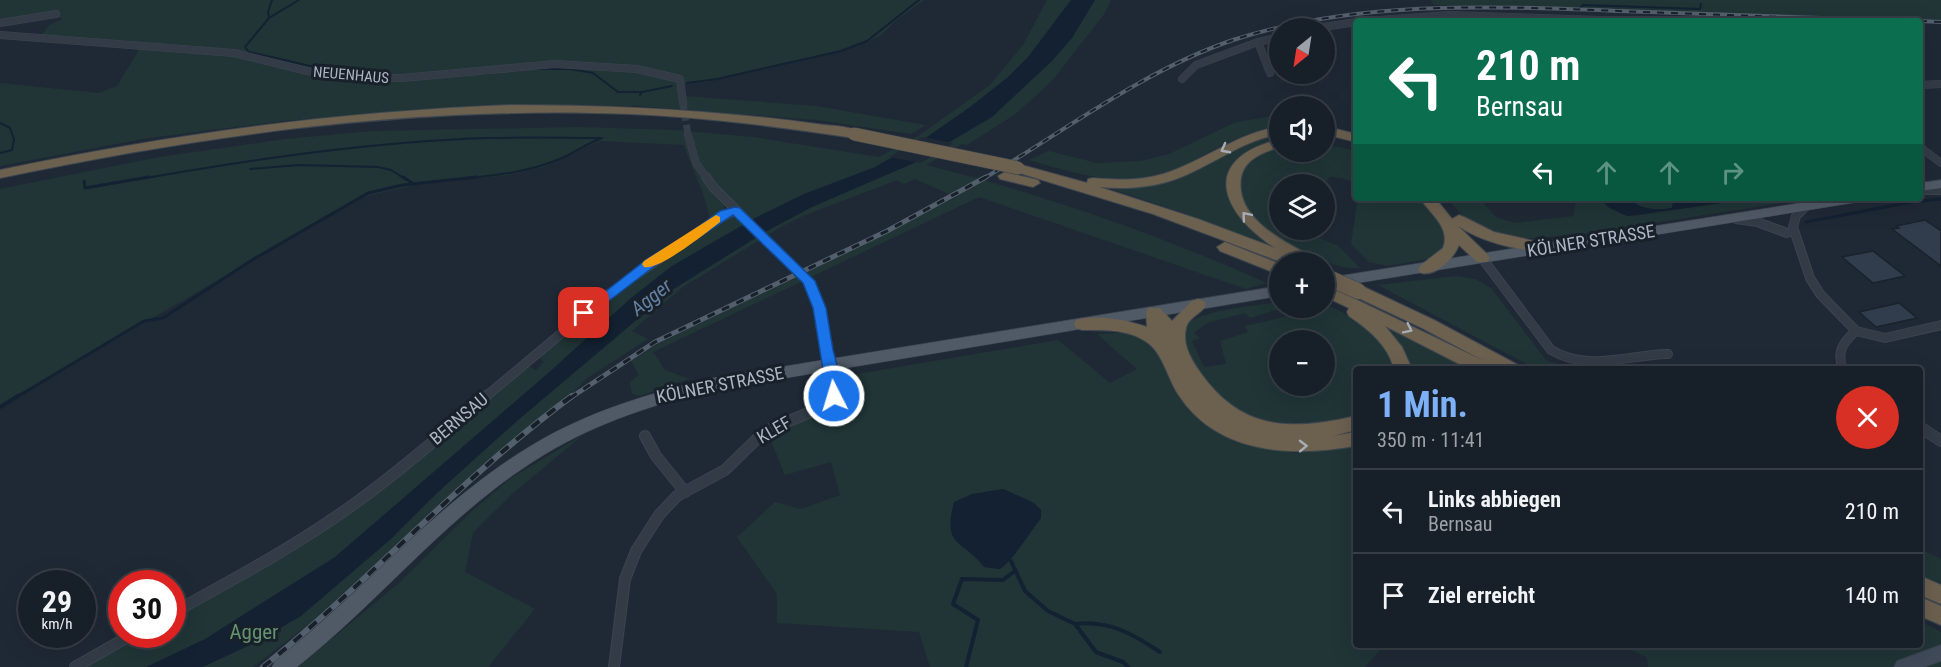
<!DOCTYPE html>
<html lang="de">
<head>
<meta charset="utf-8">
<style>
  :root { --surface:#171f28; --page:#242c34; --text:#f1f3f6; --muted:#9ea2a8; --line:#363d45; --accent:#7db0f7 }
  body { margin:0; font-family:"Roboto Condensed",sans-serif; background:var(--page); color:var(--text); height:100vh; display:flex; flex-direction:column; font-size:22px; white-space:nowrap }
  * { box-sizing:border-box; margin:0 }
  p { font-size:20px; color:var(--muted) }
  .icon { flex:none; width:33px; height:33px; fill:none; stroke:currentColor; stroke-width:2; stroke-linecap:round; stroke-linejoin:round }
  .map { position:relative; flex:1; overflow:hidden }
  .sheet { position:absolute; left:1353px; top:366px; width:570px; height:282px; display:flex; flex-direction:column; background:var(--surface); border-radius:6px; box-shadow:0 6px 24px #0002,0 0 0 2px var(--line) }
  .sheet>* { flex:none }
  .banner { position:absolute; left:1353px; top:18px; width:570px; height:183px; border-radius:6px; box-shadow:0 6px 24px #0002,0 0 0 2px var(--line); background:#0b6e4f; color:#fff; overflow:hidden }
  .needle { width:39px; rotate:210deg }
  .fabs { position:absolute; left:1269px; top:18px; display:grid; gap:12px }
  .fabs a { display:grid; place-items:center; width:66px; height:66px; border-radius:50%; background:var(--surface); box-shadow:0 6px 24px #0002,0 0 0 2px var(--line); font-size:30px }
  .speed { position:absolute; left:18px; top:570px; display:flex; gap:12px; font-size:30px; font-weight:700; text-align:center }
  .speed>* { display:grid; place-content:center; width:78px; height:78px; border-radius:50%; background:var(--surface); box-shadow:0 6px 24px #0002,0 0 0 2px var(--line); line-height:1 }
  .speed small { font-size:15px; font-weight:400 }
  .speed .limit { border:9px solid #d22; background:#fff; color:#111 }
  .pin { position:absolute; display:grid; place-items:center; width:51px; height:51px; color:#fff; margin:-26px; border-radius:12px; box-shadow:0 3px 9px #0006 }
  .me { position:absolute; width:66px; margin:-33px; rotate:355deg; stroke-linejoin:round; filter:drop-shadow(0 0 4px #0008) }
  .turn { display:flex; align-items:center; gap:21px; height:126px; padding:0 24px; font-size:27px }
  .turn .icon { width:78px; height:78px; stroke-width:2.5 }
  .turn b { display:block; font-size:42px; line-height:51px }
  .lanes { display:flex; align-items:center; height:57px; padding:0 24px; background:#0003; justify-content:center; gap:30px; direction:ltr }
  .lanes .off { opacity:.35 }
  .round { display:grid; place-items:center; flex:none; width:63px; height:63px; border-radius:32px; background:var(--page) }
  .overview { display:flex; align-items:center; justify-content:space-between; height:102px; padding:0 24px }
  h1 { font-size:36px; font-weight:700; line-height:45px; color:var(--accent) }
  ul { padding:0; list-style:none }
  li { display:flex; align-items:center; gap:18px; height:84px; padding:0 24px; border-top:2px solid var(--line) }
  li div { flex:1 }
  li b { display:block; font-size:22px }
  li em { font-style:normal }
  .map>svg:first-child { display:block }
  .green { fill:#213536; fill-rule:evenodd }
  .water { fill:#132132 }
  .pier { fill:#1f2935 }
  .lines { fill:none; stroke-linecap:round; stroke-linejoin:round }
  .stream-far2 { stroke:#132132; stroke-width:2 }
  .stream-far1 { stroke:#132132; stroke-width:3 }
  .stream { stroke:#132132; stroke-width:4 }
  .building { fill:#313d4c; stroke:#1a222c; stroke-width:1.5 }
  .street-tunnel { stroke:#343e4a; stroke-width:7; stroke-dasharray:7 4; stroke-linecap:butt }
  .street-far2-casing { stroke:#3c444f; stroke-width:8 }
  .street-far1-casing { stroke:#3c444f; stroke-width:10 }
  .street-casing { stroke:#3c444f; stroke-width:12 }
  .secondary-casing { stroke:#3c444f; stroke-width:1 }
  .primary-casing { stroke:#3c444f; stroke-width:1 }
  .highway-casing { stroke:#3d4650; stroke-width:2 }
  .street-far2 { stroke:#323b46; stroke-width:7 }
  .street-far1 { stroke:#323b46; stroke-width:8 }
  .street { stroke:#323b46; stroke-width:10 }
  .secondary { fill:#404a59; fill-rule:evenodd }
  .primary { fill:#505a66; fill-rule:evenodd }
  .highway { fill:#6c604f; fill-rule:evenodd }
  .rail-far2-casing { stroke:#545f6d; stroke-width:4 }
  .rail-far1-casing { stroke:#545f6d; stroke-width:5 }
  .rail-casing { stroke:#545f6d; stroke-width:6 }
  .rail-far2 { stroke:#18202a; stroke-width:2; stroke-dasharray:7; stroke-linecap:butt }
  .rail-far1 { stroke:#18202a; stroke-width:3; stroke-dasharray:8; stroke-linecap:butt }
  .rail { stroke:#18202a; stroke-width:4; stroke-dasharray:10; stroke-linecap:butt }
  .highway-bridge-far1-casing { stroke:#3d4650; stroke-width:14; stroke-linecap:butt }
  .highway-bridge-casing { stroke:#3d4650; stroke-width:17; stroke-linecap:butt }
  .highway-bridge-far1 { stroke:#6c604f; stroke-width:13 }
  .highway-bridge { stroke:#6c604f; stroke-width:16 }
  .oneway { stroke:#a6adb7 }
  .route { fill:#1a73e8; stroke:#114b97; stroke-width:1.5 }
  .slow { fill:#f59e0b }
  .labels { text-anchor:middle; stroke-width:6; stroke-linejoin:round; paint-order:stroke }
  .far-street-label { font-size:15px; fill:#acb6c3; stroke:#18202a }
  .street-label { font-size:18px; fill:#acb6c3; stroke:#18202a }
  .water-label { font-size:20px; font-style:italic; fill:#6481a3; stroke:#18202a }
  .near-park-label { font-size:21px; fill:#64936d; stroke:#18202a }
</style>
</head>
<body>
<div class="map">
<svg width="1941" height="667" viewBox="0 0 1941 667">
  <rect width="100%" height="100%" fill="#1f2935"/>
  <!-- green -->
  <path class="green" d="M0 0H924L894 22 882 35 862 44 819 57 706 82 685 84 683 78 636 70 677 81 680 102 684 96 816 106 926 125 911 134 817 120 635 106 543 105 436 108 284 121 148 138 0 166V83L99 93 117 86 140 48 39 39 49 25 62 19 56 14 0 23Z
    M1047 0H1111L1105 13 1051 82 1014 115 967 145 962 144 926 165C1043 194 1157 234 1267 283L1246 289 979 197 653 352 665 370 689 379 640 396 632 394 630 382 639 375 631 361 658 344 956 197 915 179 904 184 897 180 803 216 781 227 683 287 632 331 648 339 587 378 572 394 523 432 309 624 253 667H81L139 635 172 634 173 615 283 553 528 366 536 370 544 362 540 358 544 351 602 303 729 215 738 220 748 215C725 197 705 177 694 150L695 146 688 145 697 171 724 205V210L710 221C708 199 691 167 684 145L599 141 544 167 509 175 415 185 362 197 0 406V189L159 157 285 139 372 131 580 127 674 130 753 137 879 157 918 136 990 85 1023 45Z
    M1431 0H1941V20L1434 5Z
    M1279 115V126C1243 131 1214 150 1182 166 1131 191 1080 175 1029 160L1049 151 1097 163 1141 161 1169 154 1236 122Z
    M1279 132V140C1240 150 1237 155 1229 193L1284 251 1187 214 1099 185H1144L1232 148Z
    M1325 144 1356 151V183L1345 179 1330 177 1324 184H1280V230H1315L1317 237 1338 246 1360 268C1344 270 1331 263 1316 257 1265 237 1192 180 1279 146L1280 152H1324Z
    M1358 198H1422L1445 227 1450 241 1434 258 1388 266 1369 262 1351 244Z
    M1447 198H1479L1496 217 1515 223 1574 216 1576 198H1599C1609 208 1620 216 1635 216L1722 203 1719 198H1814L1582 234 1509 240 1470 224Z
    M1635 198H1686L1676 200 1672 208C1661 210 1646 210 1636 204Z
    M1456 276 1475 279 1491 288 1546 360 1570 369H1536L1378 285Z
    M1279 302 1281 308 1250 318 1245 313 1207 323 1194 333 1200 338 1192 341 1204 367 1226 364 1220 341 1248 332 1245 326 1288 316 1291 308H1324L1325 304C1360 320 1380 332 1396 369H1356V417L1337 422 1286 427 1236 414 1193 368 1181 330C1192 310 1256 306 1279 302ZM1280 340H1324V386H1280Z
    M1383 325 1468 369H1407Z
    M1119 333 1140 334 1257 447 1295 453 1356 445V645H1385L1365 667H930L919 632 777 623V594L737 537 775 502 801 509 840 495 831 462 785 475 768 434C787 426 824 416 837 400 842 394 840 385 840 377L1058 340 1110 383 1137 369 1097 334ZM1003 489 1034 503 1041 518C1028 534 1016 557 1000 569L984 567 975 555Z
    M583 435 513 493 473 533 465 572 535 609 488 667H298L399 583 470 513 511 478Z
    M1920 549 1941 559V586L1920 576Z
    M1920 621 1941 632V667H1648L1647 657 1618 645H1920Z"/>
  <!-- water -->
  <path class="water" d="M1071 0H1095L1072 38 1052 61 992 117 914 163 812 207 767 231 672 290 517 421 437 493 391 539 301 616 258 641 203 667H146L205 639 335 557 546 375 631 298 672 266 753 219 804 194 875 167 927 137 970 107 1008 77 1028 57Z
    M1599 198H1635L1636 204C1646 210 1661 210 1672 208L1673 200 1719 198 1722 203 1627 216 1608 207Z
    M1003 489 1034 503 1041 510V518C1028 534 1016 557 1000 569L984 567C962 539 942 548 954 502L972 494Z"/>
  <!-- pier -->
  <path class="pier" d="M922 137 953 143 921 163 889 157Z"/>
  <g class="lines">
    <!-- stream-far2 -->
    <path class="stream-far2" d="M299 0 269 18 245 47 249 52 336 72 375 75
      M1581 7 1583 5 1700 9 1701 4
      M269 18 268 12 272 0
      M533 69H570L593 73 618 92H642
      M479 74 493 73
      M687 83 717 79 841 51 867 41 919 0
      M640 95 642 92 672 86
      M0 123 10 128 14 139 12 150 0 153
      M250 169 298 165 378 167 391 170 405 179
      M140 179C255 159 370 142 487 138 525 137 563 138 601 138
      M463 179C497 175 532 172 564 157 577 151 588 143 602 138"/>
    <!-- stream-far1 -->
    <path class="stream-far1" d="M403 177 412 183
      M84 181 85 188 149 177
      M1806 222 1912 202 1941 199
      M15 398 144 321 163 318 252 260 368 193 403 185 477 177"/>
    <!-- stream -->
    <path class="stream" d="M0 407 18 396
      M1011 561 1025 591 1048 611 1075 624 1096 652 1123 662 1128 667
      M1075 624C1109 620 1133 634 1160 652
      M1751 645V648
      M966 667 978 620 953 604 962 579 1003 580 1015 571"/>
  </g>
  <!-- building -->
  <path class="building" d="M1925 220 1941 231V266L1892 229 1899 228 1896 226Z
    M1873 251 1905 276 1873 283 1842 257Z
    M1899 303 1917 318 1876 327 1859 312Z"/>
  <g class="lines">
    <!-- street-tunnel -->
    <path class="street-tunnel" d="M683 103 688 135"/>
    <!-- street-far2 casing -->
    <g class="street-far2-casing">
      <path id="street-far2" d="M1365 21 1449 15 1631 21
        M0 23 56 14
        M1317 28 1356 22
        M0 35 234 53 307 71 352 78H402L555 64 637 69 680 79 683 103
        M1258 42 1270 73
        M1182 79 1196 65 1258 42 1280 37
        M1920 85 1941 84
        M688 135 696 163 707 179
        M1920 147 1941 163"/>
    </g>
    <!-- street-far1 casing -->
    <g class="street-far1-casing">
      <path id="street-far1" d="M706 177 713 187 808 281 820 308 835 389 831 398
        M1920 190H1941
        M1806 206 1796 216 1793 227 1810 278 1820 294 1856 331
        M1736 219 1757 222 1787 233
        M1482 258 1551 350C1589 372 1627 355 1668 354
        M1843 369C1836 352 1843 342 1856 331L1885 338 1941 325
        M484 398 607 295 717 219 735 211"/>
    </g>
    <!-- street casing -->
    <g class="street-casing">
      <path id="street" d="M1920 427 1941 441
        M645 436 656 456 685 492
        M172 613C234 579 296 546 354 504 400 471 443 434 486 396
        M75 667 133 634
        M614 667 625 579 636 551 659 515 677 496 725 470 765 431 818 409 832 396"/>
    </g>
    <!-- secondary casing -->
    <g class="secondary-casing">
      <path id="secondary" d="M1941 645V661L1925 667H1894L1897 661Z"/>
    </g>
    <!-- primary casing -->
    <g class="primary-casing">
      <path id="primary" d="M1941 180V188L1920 191V183Z
        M1832 198H1865L1858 202 1333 287 1326 282 1333 277Z
        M1280 286V296L713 390C655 404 599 422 547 453 452 509 383 599 297 667H272L275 661C364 592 437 501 534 444 589 411 651 393 713 378Z"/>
    </g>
    <!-- highway casing -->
    <g class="highway-casing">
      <path id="highway" d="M509 105C612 105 714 110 817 124 829 126 852 125 861 134L854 138C767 125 680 114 593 113 392 109 195 137 0 178V170C172 134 333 112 509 105Z
        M1280 126V134C1245 140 1218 161 1186 175 1159 187 1128 190 1099 187L1198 219 1275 248C1220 212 1199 159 1280 139V147C1264 152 1244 159 1241 178 1235 219 1285 242 1315 258L1317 262H1281L1153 214 1013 171 1011 168 1018 164 1087 183 1088 179 1093 178C1116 180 1140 181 1163 174 1204 161 1235 134 1280 126Z
        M1324 126 1356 134V142L1324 134Z
        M1005 172 1038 180 1040 183 1033 187 1000 179 998 176Z
        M1420 198H1435L1452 219 1459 215 1464 217 1494 232 1548 244 1551 248 1543 253C1513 248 1483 243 1458 226L1487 254 1490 258 1487 262H1477L1459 245C1454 258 1436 277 1421 273L1418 269 1421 265 1443 248C1451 227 1430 214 1420 198Z
        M1225 242 1280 264V275L1220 251 1217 247Z
        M1324 284 1484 361 1422 328 1352 295 1350 291 1352 287H1364L1434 320 1518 365 1521 369H1498L1490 365 1493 369H1469L1385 326 1402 347 1412 369H1394C1388 345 1369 330 1349 316L1347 312 1349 308 1324 296Z
        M1198 299 1204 301 1206 305C1202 313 1190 317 1187 325 1181 342 1190 358 1200 372 1241 431 1291 431 1356 416V430L1333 436 1356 432V446C1292 457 1217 455 1178 394 1168 379 1163 354 1148 343 1129 329 1105 330 1082 330L1076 328 1074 324 1076 320C1098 314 1127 320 1147 327L1146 312 1148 308H1160L1172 321 1192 301Z
        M1920 576 1941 585V604L1920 595Z
        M1920 597 1941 606V625L1920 616Z"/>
    </g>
    <!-- street-far2 -->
    <use href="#street-far2" class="street-far2"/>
    <!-- street-far1 -->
    <use href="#street-far1" class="street-far1"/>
    <!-- street -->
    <use href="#street" class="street"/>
    <!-- secondary -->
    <use href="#secondary" class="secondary"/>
    <!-- primary -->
    <use href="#primary" class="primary"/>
    <!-- highway -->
    <use href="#highway" class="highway"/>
    <!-- rail-far2 casing -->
    <g class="rail-far2-casing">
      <path id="rail-far2" d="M1920 21 1941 22
        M983 179C1065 131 1142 71 1233 40 1357 0 1490 6 1619 11 1716 15 1813 18 1910 21"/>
    </g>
    <!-- rail-far1 casing -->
    <g class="rail-far1-casing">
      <path id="rail-far1" d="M570 398 655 342 887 231 986 177"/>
    </g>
    <!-- rail casing -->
    <g class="rail-casing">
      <path id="rail" d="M263 667C370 581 462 477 572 396"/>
    </g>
    <!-- rail-far2 -->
    <use href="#rail-far2" class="rail-far2"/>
    <!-- rail-far1 -->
    <use href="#rail-far1" class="rail-far1"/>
    <!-- rail -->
    <use href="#rail" class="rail"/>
    <!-- highway-bridge-far1 casing -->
    <g class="highway-bridge-far1-casing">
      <path id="highway-bridge-far1" d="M854 134 1018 168"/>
    </g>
    <!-- highway-bridge casing -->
    <g class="highway-bridge-casing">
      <path id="highway-bridge" d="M1324 276 1358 291"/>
    </g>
    <!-- highway-bridge-far1 -->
    <use href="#highway-bridge-far1" class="highway-bridge-far1"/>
    <!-- highway-bridge -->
    <use href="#highway-bridge" class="highway-bridge"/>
  </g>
  <!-- one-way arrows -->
  <defs><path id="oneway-chevron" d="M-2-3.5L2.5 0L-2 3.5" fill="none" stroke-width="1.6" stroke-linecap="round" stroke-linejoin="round" transform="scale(1.5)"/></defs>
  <g class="oneway">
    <use href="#oneway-chevron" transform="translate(1225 149) rotate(152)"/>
    <use href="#oneway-chevron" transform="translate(1246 216) rotate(-130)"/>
    <use href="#oneway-chevron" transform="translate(1408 329) rotate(26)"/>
    <use href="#oneway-chevron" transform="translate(1303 446) rotate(-1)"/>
  </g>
  <!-- route -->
  <path class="route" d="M735 207 740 208 815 281 826 308 833 350 840 376 841 396 839 400H828L813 308 803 283 733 215 656 265 589 316 584 317 578 313 647 259 689 234 720 211Z"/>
  <!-- slow -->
  <path class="slow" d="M716 215 720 217V222C707 232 659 271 644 267L642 264 644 261Z"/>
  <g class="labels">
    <!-- far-street labels -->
    <g class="far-street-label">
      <text transform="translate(351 75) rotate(5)" y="5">NEUENHAUS</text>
    </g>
    <!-- street labels -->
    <g class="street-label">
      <text transform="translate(1591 241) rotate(-9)" y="6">KÖLNER STRASSE</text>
      <text transform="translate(720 385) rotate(-11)" y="6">KÖLNER STRASSE</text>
      <text transform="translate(459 419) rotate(-40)" y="6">BERNSAU</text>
      <text transform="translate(774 430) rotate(-30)" y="6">KLEF</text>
    </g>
    <!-- water labels -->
    <g class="water-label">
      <text transform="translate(651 297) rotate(-38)" y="7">Agger</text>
    </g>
    <!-- near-park labels -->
    <g class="near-park-label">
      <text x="254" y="639">Agger</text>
    </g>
  </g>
</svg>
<div class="fabs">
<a><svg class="needle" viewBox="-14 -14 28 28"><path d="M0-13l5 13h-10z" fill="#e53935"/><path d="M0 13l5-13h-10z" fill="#9ea2a8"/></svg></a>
<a><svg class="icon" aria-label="sound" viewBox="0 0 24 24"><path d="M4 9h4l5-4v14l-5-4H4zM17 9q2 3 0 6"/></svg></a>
<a><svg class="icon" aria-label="layers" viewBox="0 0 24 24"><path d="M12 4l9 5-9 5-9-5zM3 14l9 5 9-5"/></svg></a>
<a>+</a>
<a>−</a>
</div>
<div class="speed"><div>29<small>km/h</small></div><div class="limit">30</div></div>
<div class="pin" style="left:584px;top:313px;background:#d93025"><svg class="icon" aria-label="arrive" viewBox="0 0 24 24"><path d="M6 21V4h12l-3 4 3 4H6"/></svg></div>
<svg class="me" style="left:834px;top:396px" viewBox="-20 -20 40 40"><circle r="17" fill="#1a73e8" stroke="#fff" stroke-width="3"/><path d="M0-11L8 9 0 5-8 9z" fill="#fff"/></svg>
<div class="banner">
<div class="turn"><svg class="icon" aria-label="left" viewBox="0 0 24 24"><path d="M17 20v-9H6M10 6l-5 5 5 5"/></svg><div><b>210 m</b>Bernsau</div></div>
<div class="lanes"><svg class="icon" aria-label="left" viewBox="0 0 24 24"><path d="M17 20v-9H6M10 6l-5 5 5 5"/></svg><svg class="icon off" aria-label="ahead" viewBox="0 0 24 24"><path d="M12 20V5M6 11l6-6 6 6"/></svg><svg class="icon off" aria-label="ahead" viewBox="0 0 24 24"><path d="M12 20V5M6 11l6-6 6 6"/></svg><svg class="icon off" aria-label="right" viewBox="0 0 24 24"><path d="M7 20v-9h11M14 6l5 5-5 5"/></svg></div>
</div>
<section class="sheet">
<div class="overview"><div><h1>1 Min.</h1><p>350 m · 11:41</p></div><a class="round" style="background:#d93025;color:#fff"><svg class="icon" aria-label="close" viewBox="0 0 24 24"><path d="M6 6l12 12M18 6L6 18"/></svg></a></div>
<ul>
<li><svg class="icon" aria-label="left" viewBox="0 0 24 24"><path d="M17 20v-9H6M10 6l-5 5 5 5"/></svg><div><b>Links abbiegen</b><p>Bernsau</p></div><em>210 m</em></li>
<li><svg class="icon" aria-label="arrive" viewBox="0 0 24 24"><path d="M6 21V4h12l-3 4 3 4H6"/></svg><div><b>Ziel erreicht</b></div><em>140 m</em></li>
</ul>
</section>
</div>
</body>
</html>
